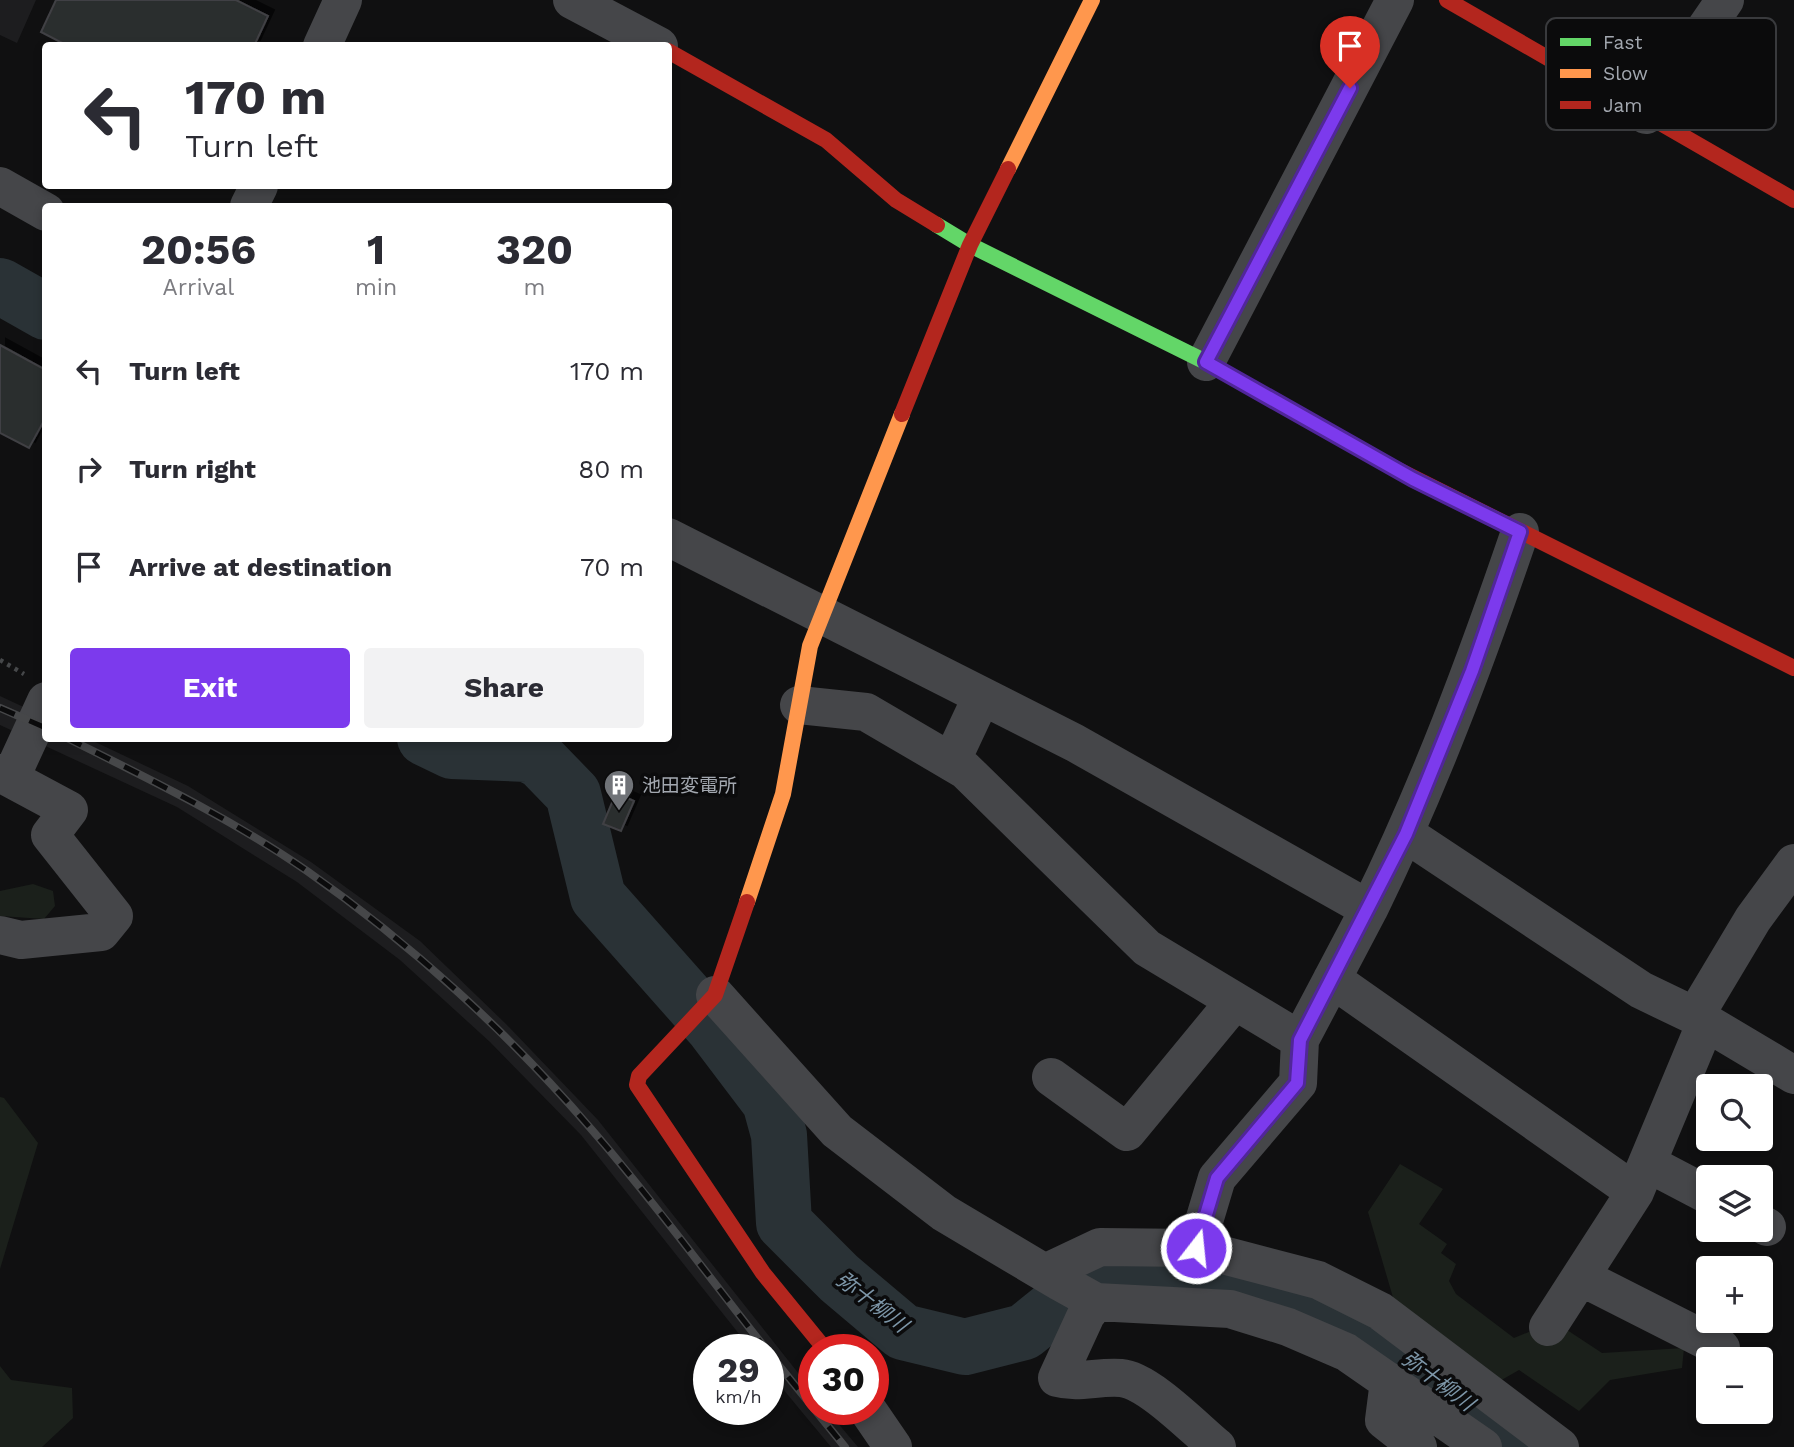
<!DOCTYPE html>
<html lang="en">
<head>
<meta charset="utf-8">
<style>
  :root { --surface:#fff; --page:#f2f2f3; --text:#2b2b33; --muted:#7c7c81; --accent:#7c3aed }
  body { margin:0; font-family:"Work Sans","Noto Sans JP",sans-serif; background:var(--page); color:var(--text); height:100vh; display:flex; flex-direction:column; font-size:26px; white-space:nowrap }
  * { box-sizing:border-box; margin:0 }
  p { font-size:23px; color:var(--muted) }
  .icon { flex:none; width:38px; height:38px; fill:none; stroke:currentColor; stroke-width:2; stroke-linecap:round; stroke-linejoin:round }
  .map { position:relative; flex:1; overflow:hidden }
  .panel { position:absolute; left:42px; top:203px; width:630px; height:539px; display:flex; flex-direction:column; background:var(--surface); border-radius:7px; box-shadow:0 4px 10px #0003 }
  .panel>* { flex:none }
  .banner { position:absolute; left:42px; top:42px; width:630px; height:147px; border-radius:7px; box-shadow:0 4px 10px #0003; background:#fff; color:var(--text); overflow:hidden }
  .fabs { position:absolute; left:1696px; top:1074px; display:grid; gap:14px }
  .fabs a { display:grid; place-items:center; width:77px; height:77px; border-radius:7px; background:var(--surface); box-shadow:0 4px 10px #0003; font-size:35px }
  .speed { position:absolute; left:693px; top:1334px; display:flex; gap:14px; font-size:35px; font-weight:700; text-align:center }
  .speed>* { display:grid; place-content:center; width:91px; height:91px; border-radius:50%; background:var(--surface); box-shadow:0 4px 10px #0003; line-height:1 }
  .speed small { font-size:18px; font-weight:400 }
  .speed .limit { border:10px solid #d22; background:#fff; color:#111 }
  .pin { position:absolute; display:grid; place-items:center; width:60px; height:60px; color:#fff; margin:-72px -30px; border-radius:50% 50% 50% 0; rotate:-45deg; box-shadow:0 0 7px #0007 }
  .pin .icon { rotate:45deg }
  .me { position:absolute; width:77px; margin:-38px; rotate:16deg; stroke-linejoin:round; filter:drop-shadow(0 0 5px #0008) }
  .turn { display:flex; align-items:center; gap:24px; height:147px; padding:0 28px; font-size:32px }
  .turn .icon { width:91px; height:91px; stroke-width:2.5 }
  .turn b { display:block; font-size:49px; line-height:60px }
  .eta { display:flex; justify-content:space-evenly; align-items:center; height:119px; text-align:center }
  .eta b { font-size:42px; font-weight:700; line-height:49px }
  .primary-button { display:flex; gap:14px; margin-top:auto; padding:14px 28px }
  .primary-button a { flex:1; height:80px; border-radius:7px; background:var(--accent); color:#fff; font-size:28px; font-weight:700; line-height:80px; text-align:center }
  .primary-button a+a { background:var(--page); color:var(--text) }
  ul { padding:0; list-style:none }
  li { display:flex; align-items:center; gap:21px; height:98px; padding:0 28px }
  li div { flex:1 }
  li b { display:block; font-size:26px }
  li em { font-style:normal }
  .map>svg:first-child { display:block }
  .built { fill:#1d1d1f }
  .green { fill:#1b201b }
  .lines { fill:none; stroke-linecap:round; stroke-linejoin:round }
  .river { stroke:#2a3236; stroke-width:56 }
  .building { fill:#2c2d2e; stroke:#404144; stroke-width:2; filter:url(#shadow) }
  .path { stroke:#46484a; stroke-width:4.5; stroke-dasharray:3.5 5; stroke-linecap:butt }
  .street { stroke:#454649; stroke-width:38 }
  .fast { stroke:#63d668; stroke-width:16 }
  .slow { stroke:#ff974d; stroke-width:16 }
  .jam { stroke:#b3261e; stroke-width:16 }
  .rail-casing { stroke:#464749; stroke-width:8 }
  .rail { stroke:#0b0b0c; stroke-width:5; stroke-dasharray:16; stroke-linecap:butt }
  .route-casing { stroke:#51269a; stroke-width:18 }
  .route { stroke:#7c3aed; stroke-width:12 }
  .labels { text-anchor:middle; stroke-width:7; stroke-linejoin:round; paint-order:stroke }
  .poi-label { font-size:19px; fill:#a3a8b0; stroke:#0b0b0c; text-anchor:start }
  .water-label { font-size:21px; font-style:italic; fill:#7d96a8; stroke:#0b0b0c }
  .key { fill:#0b0b0c; stroke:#393a3d; stroke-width:2 }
  .key-label { font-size:19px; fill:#a3a8b0 }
</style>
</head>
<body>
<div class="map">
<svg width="1794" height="1447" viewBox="0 0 1794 1447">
  <defs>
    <filter id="shadow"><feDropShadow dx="6" dy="-6" stdDeviation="0" flood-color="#0009"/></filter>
  </defs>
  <rect width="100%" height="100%" fill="#101011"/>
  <!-- built -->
  <path class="built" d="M0 0H36L17 43 0 35Z
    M0 696 45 717 46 738 89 739 188 786 311 862 420 941 506 1024 598 1120 814 1393V1409H826L858 1447H831L768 1371V1349H751L581 1135 490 1042 400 960 297 882 177 807 0 725Z"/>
  <!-- green -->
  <path class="green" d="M33 884 53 891 55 906 44 919 0 916V891Z
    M0 1097 4 1098 38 1143 0 1269Z
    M1400 1164 1443 1189 1419 1224 1447 1244 1441 1253 1456 1264 1449 1281 1456 1294 1514 1338 1536 1329 1561 1326 1602 1353 1684 1348 1682 1368 1610 1380 1579 1411 1519 1370 1491 1386 1399 1318 1368 1212Z
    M0 1366 11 1380 72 1388 73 1418 42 1447H0Z"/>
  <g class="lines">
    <!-- river -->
    <path class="river" d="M0 286 46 312
      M425 738 452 751 527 754 541 761 573 794 598 897 714 1028 770 1102 779 1135 784 1223 839 1278 903 1332 965 1347 1024 1332 1096 1274 1119 1271 1243 1277 1305 1296 1382 1339 1525 1447"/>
  </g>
  <!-- building -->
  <path class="building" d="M56 0H236L268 16 254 46H68L41 32Z
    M0 345 46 370V417L29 448 0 433Z
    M616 793 634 801 621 831 603 824Z"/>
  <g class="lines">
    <!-- path -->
    <path class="path" d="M0 660 24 674"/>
    <!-- street -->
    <path class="street" d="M572 0 659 46
      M322 46 343 0
      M1646 115 1725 0
      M0 186 46 212
      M249 206 259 186
      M1206 362 1395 0
      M668 537 1075 743 1369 909C1429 787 1476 661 1520 532
      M799 705 866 712 965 770 1147 948 1300 1040 1298 1083 1217 1178 1196 1248 1100 1247 1045 1273
      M951 762 982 696
      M0 773 69 810 50 835 114 916 101 932 21 940 0 935
      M11 777 46 701
      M1406 834 1641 990 1695 1016 1794 1075
      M1332 979 1635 1192
      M715 995 837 1131 944 1213 1060 1282 1096 1302 1230 1309 1288 1327 1346 1352 1483 1447
      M1695 1016 1753 919 1794 863
      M1300 1040 1369 909
      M1051 1077 1127 1132 1235 1001
      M1647 1163 1708 1195
      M1760 1223 1767 1227
      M1196 1248 1318 1280 1380 1311 1560 1447
      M1581 1277 1721 1348
      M1096 1302 1086 1315 1057 1378C1079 1384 1098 1376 1121 1378 1148 1380 1195 1429 1217 1447
      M1548 1327 1635 1192 1706 1022
      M1389 1381 1384 1420 1418 1447
      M867 1409 893 1447"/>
    <!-- fast -->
    <path class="fast" d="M937 225 970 245 1206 362 1394 468"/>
    <!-- slow -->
    <path class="slow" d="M1008 169 1092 0
      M747 902 783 794 810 646 902 414"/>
    <!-- jam -->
    <path class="jam" d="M1447 0 1794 200
      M668 51 826 140 896 200 937 225
      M902 414 970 245 1008 169
      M1394 468 1794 668
      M747 902 715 995 639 1076 637 1085 763 1273 825 1349"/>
    <!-- rail casing -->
    <g class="rail-casing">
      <path id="rail" d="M0 708 46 728
        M67 738C149 779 232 819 307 871 410 943 510 1034 592 1130 653 1200 708 1276 766 1349
        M768 1352 845 1447"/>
    </g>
    <!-- rail -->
    <use href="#rail" class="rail"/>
  </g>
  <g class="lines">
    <!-- route casing -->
    <g class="route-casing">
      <path id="route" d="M1196 1248 1217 1178 1297 1083 1300 1040 1406 834 1472 671 1520 532 1413 479 1206 362 1350 88"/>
    </g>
    <!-- route -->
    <use href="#route" class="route"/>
  </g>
  <!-- icons -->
  <defs>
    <g id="building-pin" transform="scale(1.575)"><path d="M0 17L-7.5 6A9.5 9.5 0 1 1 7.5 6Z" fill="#707378" stroke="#0b0b0c"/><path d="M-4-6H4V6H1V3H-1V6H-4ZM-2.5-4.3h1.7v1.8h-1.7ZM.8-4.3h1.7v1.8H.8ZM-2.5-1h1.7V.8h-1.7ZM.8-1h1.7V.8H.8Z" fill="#fff"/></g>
  </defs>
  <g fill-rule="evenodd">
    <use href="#building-pin" x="619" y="785"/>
  </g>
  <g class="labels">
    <!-- poi labels -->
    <g class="poi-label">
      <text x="642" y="792">池田変電所</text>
    </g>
    <!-- water labels -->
    <g class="water-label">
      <text transform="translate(872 1302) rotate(38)" y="7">弥十柳川</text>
      <text transform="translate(1438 1381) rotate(37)" y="7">弥十柳川</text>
    </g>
  </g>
  <!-- legend -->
  <rect x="1546" y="18" width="230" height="112" rx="10" class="key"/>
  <rect x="1560" y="38" width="31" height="8" fill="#63d668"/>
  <rect x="1560" y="69" width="31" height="9" fill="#ff974d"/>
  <rect x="1560" y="101" width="31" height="8" fill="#b3261e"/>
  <g class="key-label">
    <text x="1603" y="49">Fast</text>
    <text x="1603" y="80">Slow</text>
    <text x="1603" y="112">Jam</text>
  </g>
</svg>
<div class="fabs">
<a><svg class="icon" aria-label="search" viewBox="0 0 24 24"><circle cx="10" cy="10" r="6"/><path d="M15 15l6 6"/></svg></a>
<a><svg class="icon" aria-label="layers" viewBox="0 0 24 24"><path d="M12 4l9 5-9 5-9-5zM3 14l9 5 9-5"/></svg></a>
<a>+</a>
<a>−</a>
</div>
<div class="speed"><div>29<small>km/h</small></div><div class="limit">30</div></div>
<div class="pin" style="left:1350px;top:88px;background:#d93025"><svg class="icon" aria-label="arrive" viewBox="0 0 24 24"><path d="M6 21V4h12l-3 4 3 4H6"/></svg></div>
<svg class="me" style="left:1196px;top:1248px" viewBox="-20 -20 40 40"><circle r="17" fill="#7c3aed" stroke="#fff" stroke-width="3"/><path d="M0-11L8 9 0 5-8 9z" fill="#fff"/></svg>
<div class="banner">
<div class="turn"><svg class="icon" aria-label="left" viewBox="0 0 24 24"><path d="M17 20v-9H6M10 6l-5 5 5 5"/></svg><div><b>170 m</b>Turn left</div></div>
</div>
<section class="panel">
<div class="eta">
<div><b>20:56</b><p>Arrival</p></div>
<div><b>1</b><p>min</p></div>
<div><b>320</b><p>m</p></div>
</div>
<ul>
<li><svg class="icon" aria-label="left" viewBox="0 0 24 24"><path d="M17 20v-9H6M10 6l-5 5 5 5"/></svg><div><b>Turn left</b></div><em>170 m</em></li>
<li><svg class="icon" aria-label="right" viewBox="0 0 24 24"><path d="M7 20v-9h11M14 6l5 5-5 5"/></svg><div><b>Turn right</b></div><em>80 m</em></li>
<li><svg class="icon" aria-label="arrive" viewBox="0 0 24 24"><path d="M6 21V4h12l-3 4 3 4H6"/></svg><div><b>Arrive at destination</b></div><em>70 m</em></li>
</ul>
<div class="primary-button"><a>Exit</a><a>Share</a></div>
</section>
</div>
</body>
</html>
